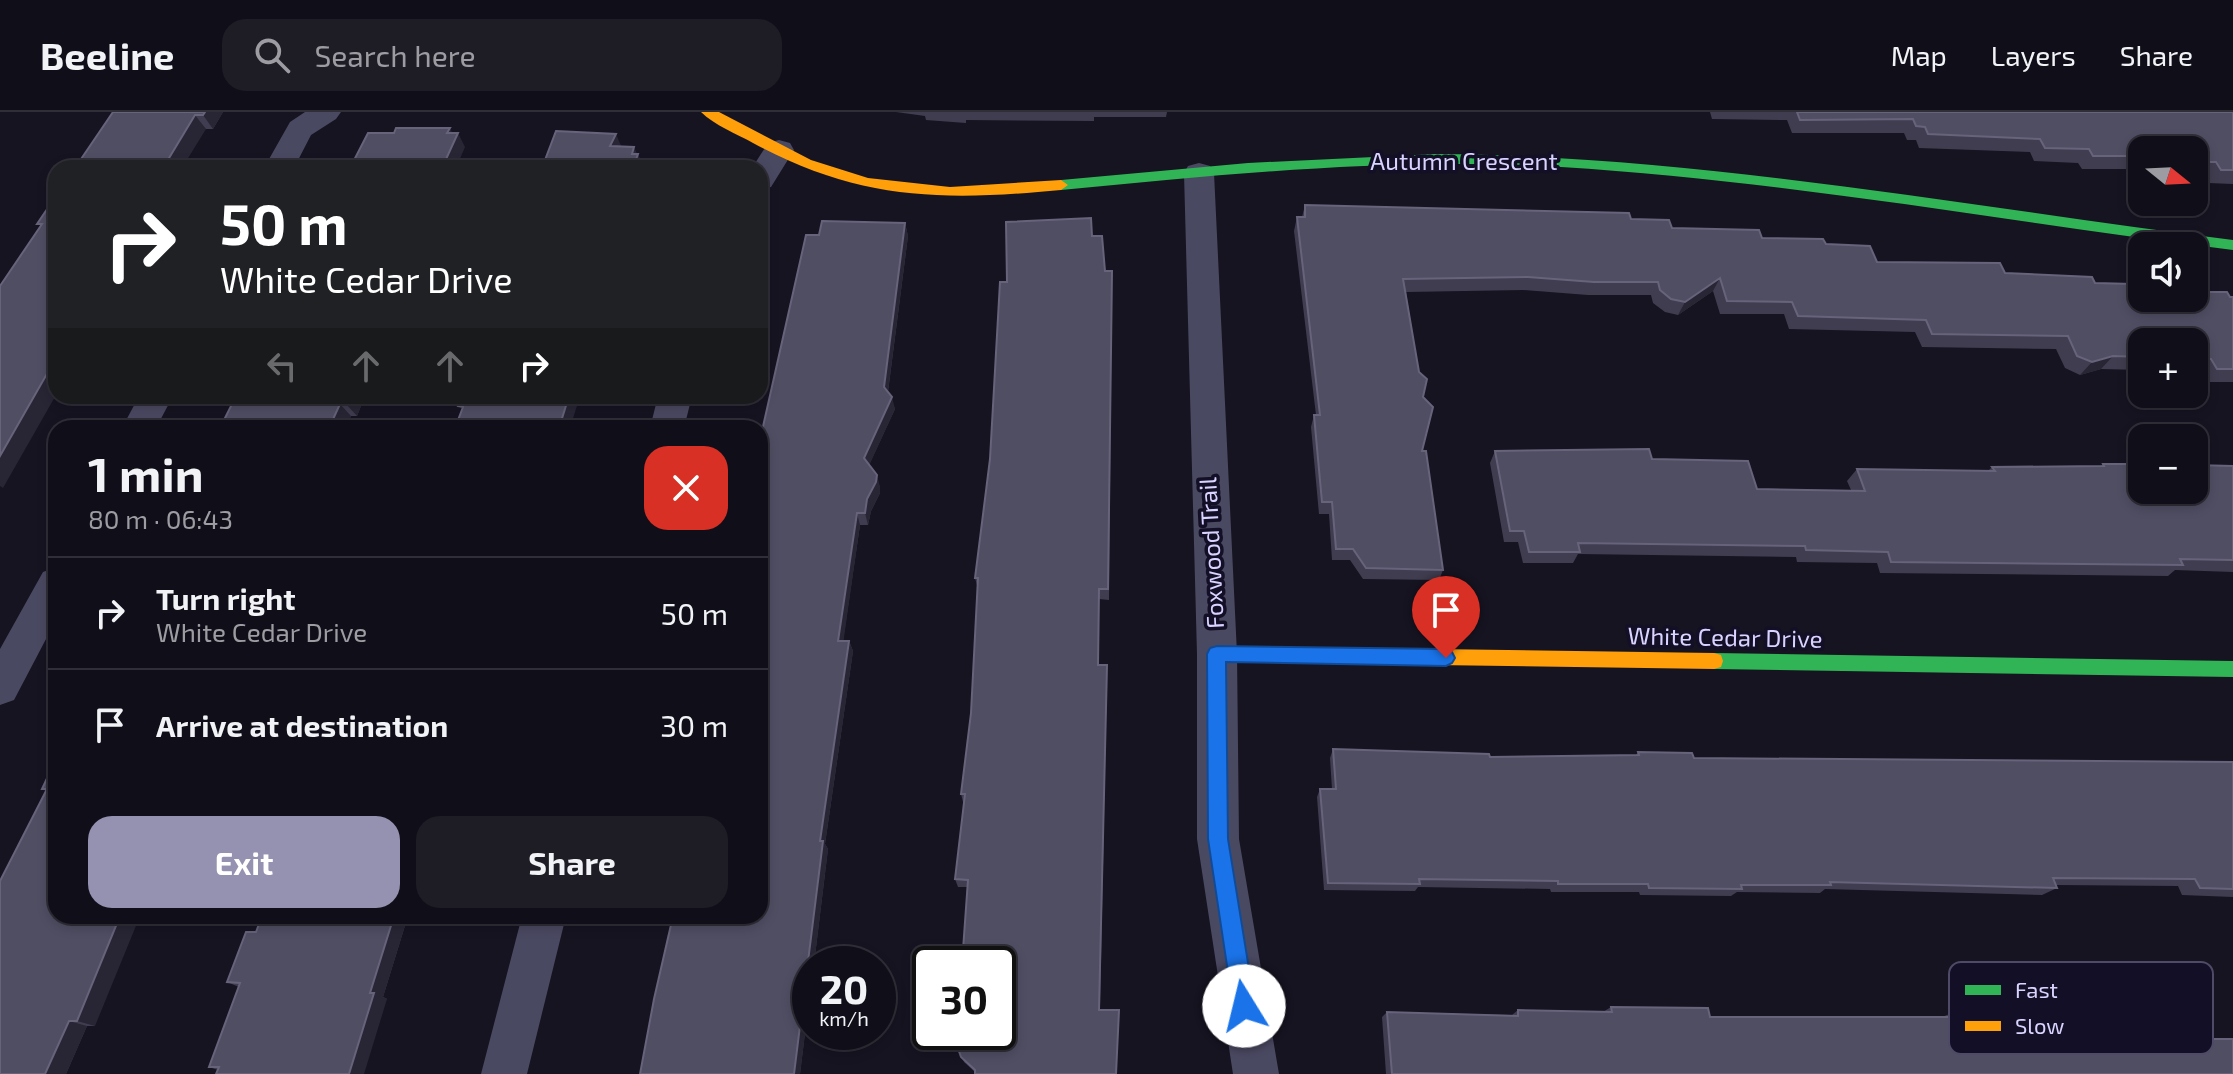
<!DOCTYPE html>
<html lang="en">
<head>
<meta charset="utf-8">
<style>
  :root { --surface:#100f19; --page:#1e1d26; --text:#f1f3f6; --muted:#9c9ca2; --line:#302f38; --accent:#9591b1 }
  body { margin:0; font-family:"Exo 2",sans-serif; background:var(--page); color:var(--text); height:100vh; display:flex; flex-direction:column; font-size:30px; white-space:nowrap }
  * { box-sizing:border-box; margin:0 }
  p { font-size:26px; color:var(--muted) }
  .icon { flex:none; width:44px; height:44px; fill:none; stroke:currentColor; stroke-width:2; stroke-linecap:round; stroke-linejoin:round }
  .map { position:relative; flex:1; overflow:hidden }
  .side { position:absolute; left:48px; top:308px; width:720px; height:504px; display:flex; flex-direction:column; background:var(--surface); border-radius:24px; box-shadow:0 4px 12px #0003,0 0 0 2px var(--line) }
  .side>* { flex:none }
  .hud { position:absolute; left:48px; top:48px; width:720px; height:244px; border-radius:24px; box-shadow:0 4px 12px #0003,0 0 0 2px var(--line); background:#202124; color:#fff; overflow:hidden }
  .needle { width:52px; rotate:108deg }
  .tools { position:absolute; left:2128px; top:24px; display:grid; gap:16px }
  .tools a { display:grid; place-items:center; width:80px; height:80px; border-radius:16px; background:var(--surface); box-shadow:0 4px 12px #0003,0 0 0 2px var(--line); font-size:40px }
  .speed { position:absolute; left:792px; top:834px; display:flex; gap:16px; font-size:40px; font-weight:700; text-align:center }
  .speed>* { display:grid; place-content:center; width:104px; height:104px; border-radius:50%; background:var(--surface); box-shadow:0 4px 12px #0003,0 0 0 2px var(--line); line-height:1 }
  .speed small { font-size:20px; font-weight:400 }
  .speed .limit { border:4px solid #111; border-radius:12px; background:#fff; color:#111 }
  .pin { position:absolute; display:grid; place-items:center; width:68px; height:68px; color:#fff; margin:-82px -34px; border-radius:50% 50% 50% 0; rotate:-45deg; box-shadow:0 0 8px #0007 }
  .pin .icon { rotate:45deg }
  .me { position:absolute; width:88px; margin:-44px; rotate:351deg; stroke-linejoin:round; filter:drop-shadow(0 0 6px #0008) }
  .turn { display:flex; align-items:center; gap:28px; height:168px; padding:0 40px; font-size:36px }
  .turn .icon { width:104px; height:104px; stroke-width:2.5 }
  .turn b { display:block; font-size:56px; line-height:68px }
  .lanes { display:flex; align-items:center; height:76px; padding:0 40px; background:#0003; justify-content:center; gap:40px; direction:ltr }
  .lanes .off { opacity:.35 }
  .round { display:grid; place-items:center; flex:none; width:84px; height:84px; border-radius:24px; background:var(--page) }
  .headline { display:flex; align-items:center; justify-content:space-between; height:136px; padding:0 40px }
  h1 { font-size:48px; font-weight:700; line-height:60px }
  .primary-button { display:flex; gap:16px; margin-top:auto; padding:16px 40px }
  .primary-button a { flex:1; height:92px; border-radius:24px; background:var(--accent); color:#fff; font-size:32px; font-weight:700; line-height:92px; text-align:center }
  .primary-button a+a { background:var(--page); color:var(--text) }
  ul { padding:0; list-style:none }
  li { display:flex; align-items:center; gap:24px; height:112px; padding:0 40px; border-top:2px solid var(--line) }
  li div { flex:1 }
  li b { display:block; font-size:30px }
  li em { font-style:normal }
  header { display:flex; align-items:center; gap:48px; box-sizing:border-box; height:112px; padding:0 40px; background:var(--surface); border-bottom:2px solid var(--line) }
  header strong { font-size:38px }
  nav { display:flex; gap:44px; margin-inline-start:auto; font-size:28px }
  .search { width:560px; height:72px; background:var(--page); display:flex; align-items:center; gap:20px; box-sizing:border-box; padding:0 28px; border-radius:24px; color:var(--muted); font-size:30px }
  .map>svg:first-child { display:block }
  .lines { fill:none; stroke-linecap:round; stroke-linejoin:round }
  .street { fill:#4a4962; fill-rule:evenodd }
  .fast { fill:#30b455; fill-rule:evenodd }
  .slow { fill:#ff9f0a; fill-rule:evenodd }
  .wall { fill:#403d50 }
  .shaded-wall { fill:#282635 }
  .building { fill:#504e63; stroke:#66637b; stroke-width:2 }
  .route { fill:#1a73e8; stroke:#114b97; stroke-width:2 }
  .labels { text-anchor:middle; stroke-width:7; stroke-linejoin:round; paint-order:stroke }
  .street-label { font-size:24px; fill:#d9d4ff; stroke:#130f26 }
  .key { fill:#130f26; stroke:#4e4a67; stroke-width:2 }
  .key-label { font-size:22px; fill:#d9d4ff }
</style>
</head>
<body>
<header>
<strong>Beeline</strong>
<div class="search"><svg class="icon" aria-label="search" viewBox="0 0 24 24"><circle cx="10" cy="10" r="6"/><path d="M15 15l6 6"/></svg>Search here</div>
<nav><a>Map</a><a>Layers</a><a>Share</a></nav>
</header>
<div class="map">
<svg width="2233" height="962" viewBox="0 0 2233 962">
  <rect width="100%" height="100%" fill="#161421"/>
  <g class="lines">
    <!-- street -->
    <path class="street" d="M305 0H341L336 7 311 23 294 56H264L290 10Z
      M779 28 790 31 794 38 771 75 760 78V56H752L768 31Z
      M1199 51 1210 54 1214 61 1237 542 1239 727 1279 962H1233L1197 727V542L1184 61 1188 54Z
      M139 284H173L156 316H122Z
      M658 284H692L684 316H650Z
      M56 455V508L14 588 0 593V537L43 460Z
      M522 804H566L527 962H481Z"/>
    <!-- fast -->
    <path class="fast" d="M1436 42C1704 44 1968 95 2233 128V138C2009 110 1787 69 1561 55 1394 45 1227 62 1061 78L1054 73 1061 68 1248 51Z
      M1714 541 2233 549V565L1714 557 1707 555 1705 549 1707 543Z"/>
    <!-- slow -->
    <path class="slow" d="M701 0H719L811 48 868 66 950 75 1061 68 1068 73 1061 78C944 89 860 89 753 31 737 22 714 13 701 0Z
      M1217 534 1714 541 1721 543 1723 549 1721 555 1714 557 1217 550 1210 548 1208 542 1210 536Z"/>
  </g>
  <!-- wall -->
  <path class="wall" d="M113 0H223L213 17H206Z
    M896 0H1167L1166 5H1094V9L966 8V11L926 8 925 4Z
    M1710 0H2233V72L2208 71 2204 63H2194V38H2142V57H2082L2078 51 2034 49 2030 40 1919 36 1916 28H1907L1904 21H1792L1787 8 1712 7Z
    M1305 93 1631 107 1672 116 1826 132 1877 150 2005 161 2095 171 2142 186 2233 185V270H2203L2197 259H2194V230H2142V258L2101 257 2080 263 2065 256 2056 237 1922 235 1915 220 1789 217 1784 202H1720L1713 179 1678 203 1665 200 1653 191 1651 183H1588L1523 178 1406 180 1423 285 1422 339 1443 458 1439 468 1363 467 1350 448H1332L1329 402H1319L1311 315 1314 303H1316L1294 119 1297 105H1302Z
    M1091 106 1092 124H1102L1105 159H1112L1109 488 1099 487V553H1107V563L1100 898H1119L1116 962H975V960L964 950 955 928 958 920H998V852H962L967 775H958L955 767 964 690H963L961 682 971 601 978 477 975 466 990 347 1000 170H1007L1006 110Z
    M905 111 908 124 888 280 895 297 869 353 880 375V381L871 399 868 413H860L843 529H849L853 539 825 732 828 737 814 852H810V881L800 962H640L760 804V328L819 123Z
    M365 284 357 304H351L345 316H220Z
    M1495 339 1652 347 1757 377 1851 378 1847 369 1857 357 1988 359 1992 355 2100 354 2103 352 2233 354V460L2175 458 2168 464 1880 461 1877 451 1797 450 1796 445 1578 442 1573 451H1523L1518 430H1504L1490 351Z
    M1333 637 1490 645 1636 643 1638 640 1694 646 2233 650V785L2182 783 2178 774 2056 773 2057 776 2042 783 1825 777 1820 781 1737 780 1731 784 1640 783 1639 780H1551L1550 777 1418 775 1415 779 1324 778 1317 685 1320 677H1332L1330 646Z
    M56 647 95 914H87L66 962H0L46 679 42 677Z
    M262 804H408L383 885 387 887 218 958 209 955 239 875 227 870 256 820Z
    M1611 895 1710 905H1942L1952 901 2056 916 2203 927 2233 962H1386L1382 905 1387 900 1512 903 1518 898 1603 900Z"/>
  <!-- shaded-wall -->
  <path class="shaded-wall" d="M205 0H223L213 17 203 3Z
    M195 3 206 17 182 56H163Z
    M450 16 455 27 458 21 465 35 456 56H442L447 21Z
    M616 22 622 36 610 34Z
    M634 35 638 44V42L644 56H633L632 42Z
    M905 111 908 124 887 287 884 275Z
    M1720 166 1713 179 1678 203 1685 190Z
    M2113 244 2101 257 2080 263 2092 250Z
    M56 246V283L3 376 0 374V344Z
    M350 284H365L357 304 346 292Z
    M569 284H580L570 316H559Z
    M892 285 895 297 867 358 864 346Z
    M340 292 351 304 345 316H329Z
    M877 363 880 375V381L871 399 868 413 865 401 867 387Z
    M857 401 860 413 842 539 838 529Z
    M849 529 853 539 825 732 828 737 814 852H810V881L800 962H794L820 729Z
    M120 804H140L95 914 77 909Z
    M394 804H408L383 885 387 887 364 962H349L370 881Z
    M69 909 87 914 66 962H45Z"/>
  <!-- building -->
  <path class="building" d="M113 0H205L203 3H195L163 56H75Z
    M1797 0H2233V58H2221L2216 50H2194V38H2142V44H2093L2089 37 2045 36 2040 27 1928 22 1925 15 1916 14 1913 7 1800 8Z
    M396 16H450L447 21H458L442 56H350L368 21H394Z
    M556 19 616 22 610 34 634 35 632 42H638L633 56H542Z
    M56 84V246L0 344V174L42 112H37Z
    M1305 93 1629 101 1631 107 1669 108 1672 116 1759 118 1762 126 1823 127 1826 132 1870 134 1877 150 2000 151 2005 161 2092 165 2095 171 2133 172 2136 177 2142 179V186H2194V180H2227L2230 185H2233V257H2217L2211 247 2194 246V230H2142V245L2113 244 2092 250 2077 244 2068 224 1932 222 1926 208 1798 204 1792 190 1727 189 1720 166 1685 190 1671 187 1660 178 1658 170H1594L1528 165 1403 167 1419 260 1427 267 1423 285 1433 295 1422 339H1426L1443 458 1366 456 1353 437H1336L1332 390H1322L1314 303H1320L1297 105H1305Z
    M1091 106 1092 124H1102L1105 159H1112L1108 477H1099L1098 553H1107L1099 898H1119L1116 962H975V958L961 945 955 928 958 920H998V852H962L968 768 955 767 965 682H961L971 601 978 466H975L990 347 1000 170H1007L1006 110Z
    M822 109 905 111 884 275 892 285 864 346 877 363 876 370 867 387 865 401H857L838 529H849L820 729H823L794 962H640L654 887 673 804H760V328L806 123H819Z
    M236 284H350L346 292H340L329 316H220Z
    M462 284H569L559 316H455L463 295 458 294Z
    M1649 337 1652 347 1748 349 1757 377 1865 379 1857 357 1995 359 1992 355 2104 354 2103 352H2142V378H2194V353L2233 354V448L2180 447 2183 453 1891 450 1888 440 1806 438 1805 434 1578 431 1580 440H1529L1524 419H1510L1495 339Z
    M1333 637 1489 642 1490 645 1639 643 1638 640 1692 641 1694 646 2233 650V777L2200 776 2195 767 2053 766 2057 776 1830 770 1831 773H1741L1742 777 1649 776 1648 772H1558V769L1419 767 1420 772 1328 771 1320 677H1336Z
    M56 647V804H120L77 909H69L45 962H0V769L47 677H42Z
    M262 804H394L370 881H374L349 962H216L219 955H209L240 871 227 870 246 820H256Z
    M1611 895 1708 896 1710 905H1954L1952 901 2051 902 2056 916 2199 918 2203 927H2233V962H1392L1387 900 1518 904V898L1612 900Z"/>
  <!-- route -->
  <path class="route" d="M1217 534 1446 537 1452 540 1455 546 1452 551 1446 554 1226 550 1228 727 1255 894 1251 902 1244 905 1236 902 1233 894 1208 727 1207 542 1210 536Z"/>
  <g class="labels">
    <!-- street labels -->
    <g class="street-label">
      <text x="1464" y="58">Autumn Crescent</text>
      <text transform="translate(1212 441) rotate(-93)" y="8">Foxwood Trail</text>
      <text transform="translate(1725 526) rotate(1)" y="8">White Cedar Drive</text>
    </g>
  </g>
  <!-- legend -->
  <rect x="1949" y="850" width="264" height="92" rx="12" class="key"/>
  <rect x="1965" y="873" width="36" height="10" fill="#30b455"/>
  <rect x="1965" y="909" width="36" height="10" fill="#ff9f0a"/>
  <g class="key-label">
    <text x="2015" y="886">Fast</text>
    <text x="2015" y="922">Slow</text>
  </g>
</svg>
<div class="tools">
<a><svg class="needle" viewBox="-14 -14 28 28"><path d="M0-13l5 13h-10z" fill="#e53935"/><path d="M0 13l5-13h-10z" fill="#9c9ca2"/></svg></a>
<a><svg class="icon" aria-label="sound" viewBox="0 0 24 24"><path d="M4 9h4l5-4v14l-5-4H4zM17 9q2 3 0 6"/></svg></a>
<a>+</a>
<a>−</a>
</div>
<div class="speed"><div>20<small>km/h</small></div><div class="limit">30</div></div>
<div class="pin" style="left:1446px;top:546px;background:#d93025"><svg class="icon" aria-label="arrive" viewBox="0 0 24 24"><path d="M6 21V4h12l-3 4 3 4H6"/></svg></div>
<svg class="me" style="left:1244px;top:894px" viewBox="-20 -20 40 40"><circle r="19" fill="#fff"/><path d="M0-13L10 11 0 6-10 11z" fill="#1a73e8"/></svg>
<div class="hud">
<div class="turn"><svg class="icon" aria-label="right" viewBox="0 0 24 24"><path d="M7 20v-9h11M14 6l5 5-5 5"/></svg><div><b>50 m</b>White Cedar Drive</div></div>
<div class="lanes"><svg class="icon off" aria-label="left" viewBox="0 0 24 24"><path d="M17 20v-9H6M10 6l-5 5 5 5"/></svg><svg class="icon off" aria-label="ahead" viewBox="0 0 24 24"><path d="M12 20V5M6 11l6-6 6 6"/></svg><svg class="icon off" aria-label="ahead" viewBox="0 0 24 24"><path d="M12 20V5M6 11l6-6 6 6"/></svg><svg class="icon" aria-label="right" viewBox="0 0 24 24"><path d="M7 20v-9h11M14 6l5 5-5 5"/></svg></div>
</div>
<section class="side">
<div class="headline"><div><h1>1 min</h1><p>80 m · 06:43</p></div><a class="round" style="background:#d93025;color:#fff"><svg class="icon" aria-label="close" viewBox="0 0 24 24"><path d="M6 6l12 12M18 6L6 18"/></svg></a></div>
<ul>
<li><svg class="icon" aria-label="right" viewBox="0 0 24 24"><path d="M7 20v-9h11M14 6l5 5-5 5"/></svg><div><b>Turn right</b><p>White Cedar Drive</p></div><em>50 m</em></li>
<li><svg class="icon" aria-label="arrive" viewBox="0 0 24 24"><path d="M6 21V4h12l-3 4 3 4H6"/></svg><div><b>Arrive at destination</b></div><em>30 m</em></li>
</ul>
<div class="primary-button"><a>Exit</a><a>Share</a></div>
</section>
</div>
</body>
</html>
